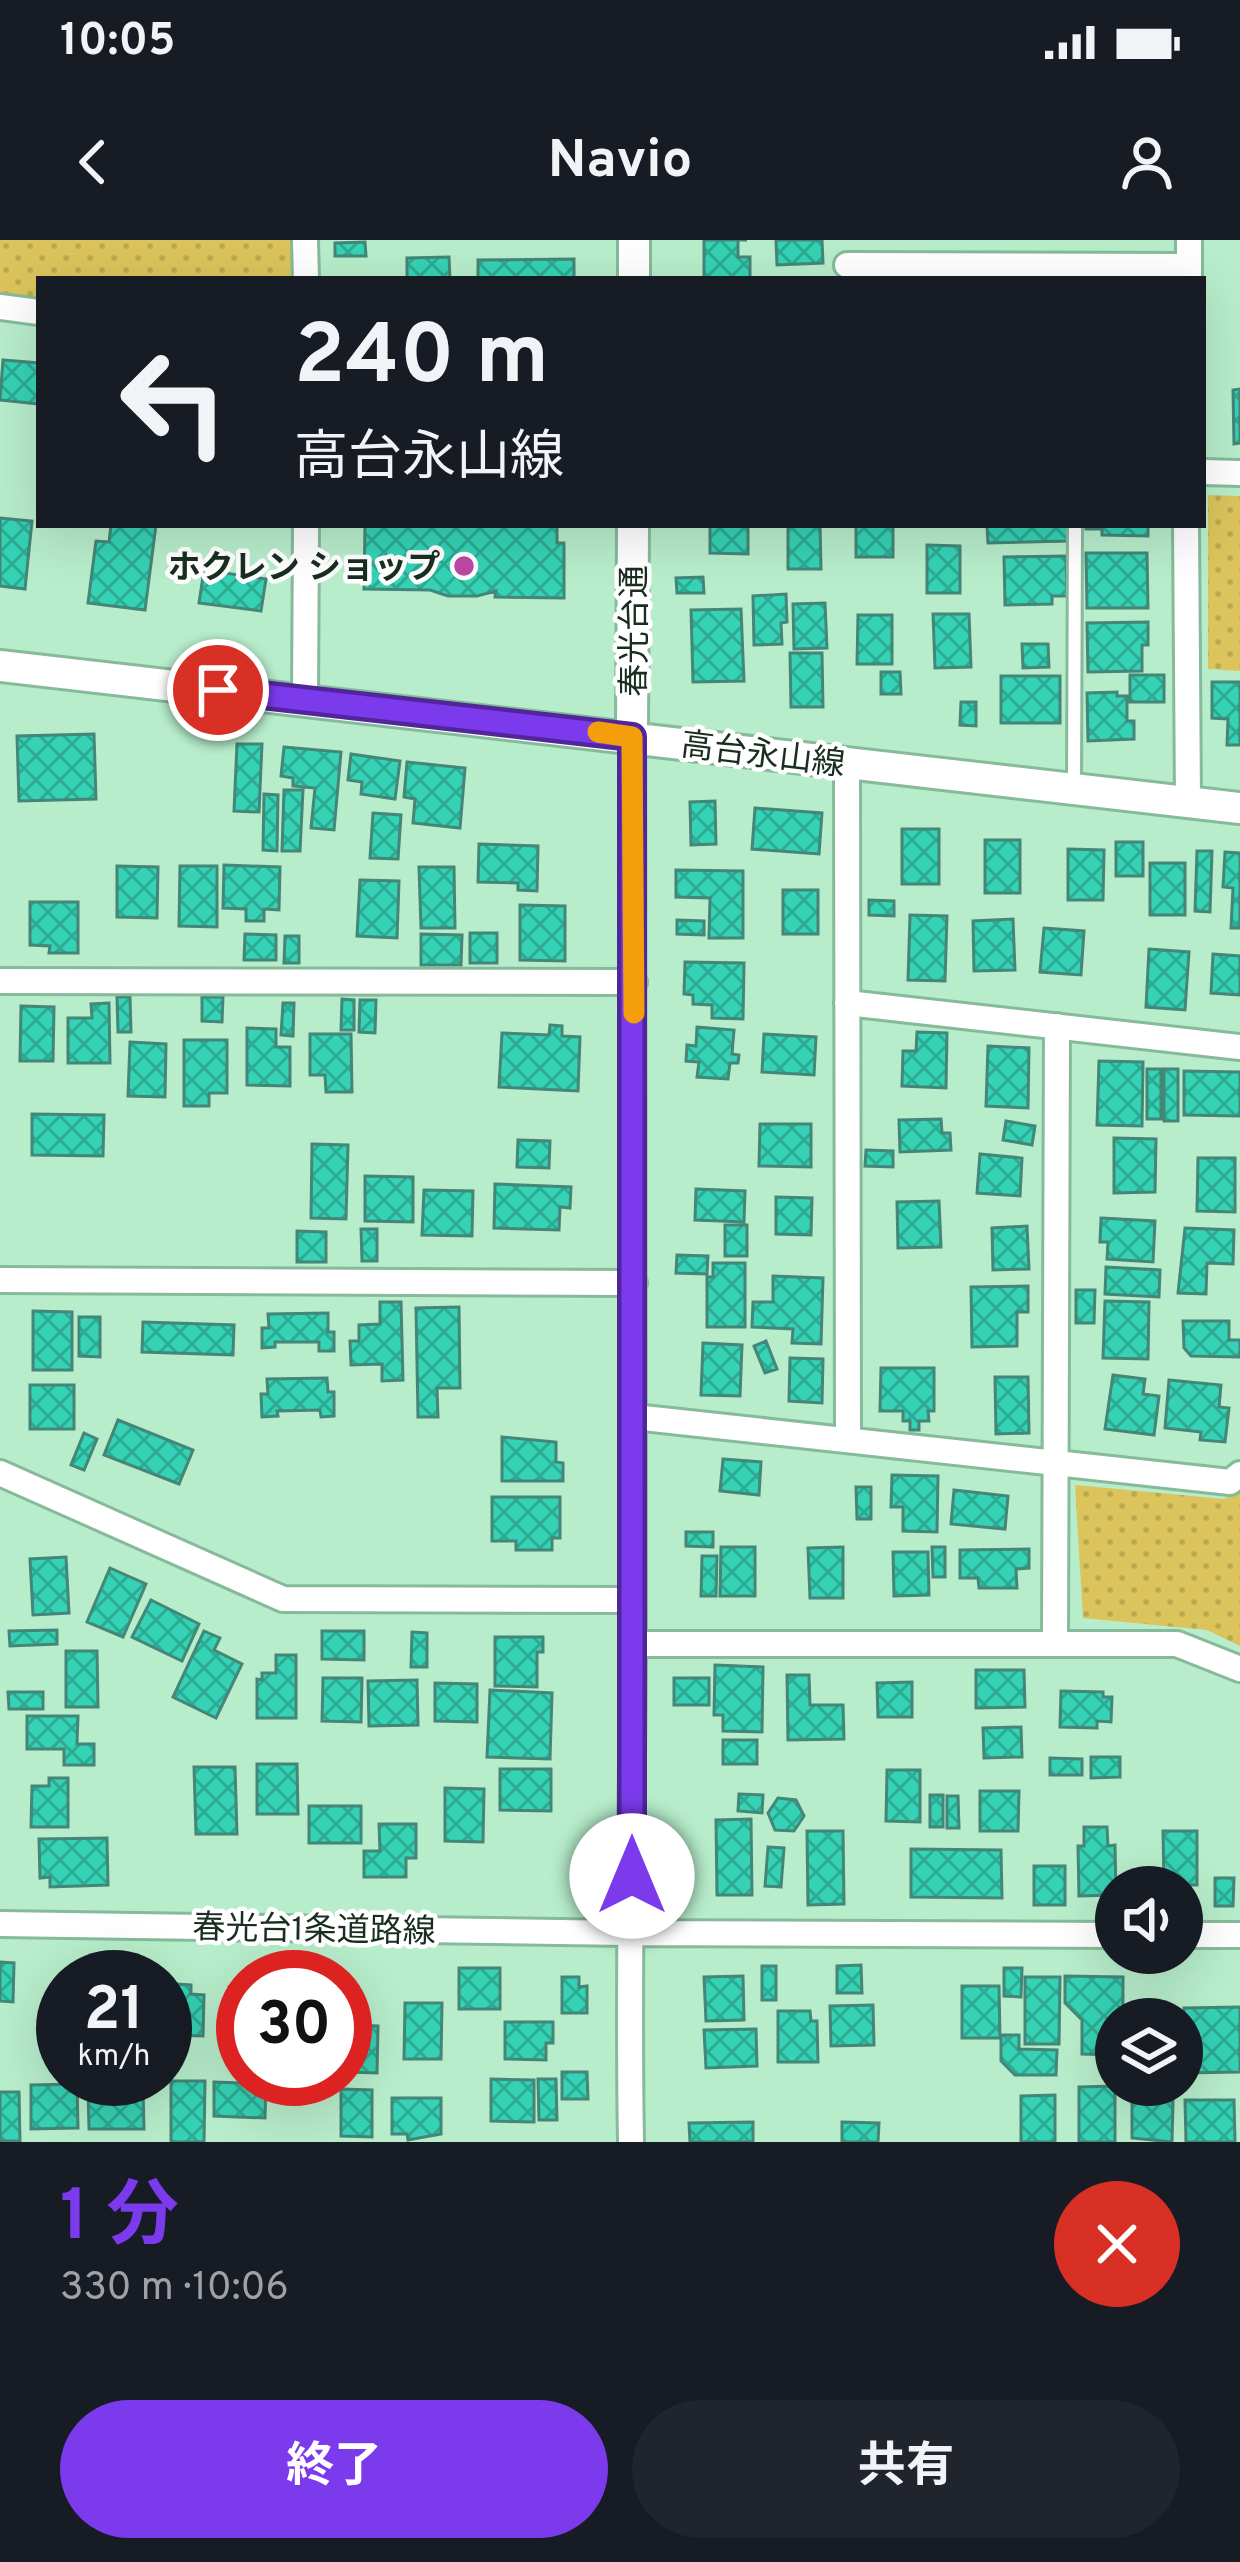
<!DOCTYPE html>
<html lang="ja">
<head>
<meta charset="utf-8">
<style>
  :root { --surface:#171b24; --page:#20242c; --text:#f1f3f6; --muted:#9ea1a6; --accent:#7c3aed }
  body { margin:0; font-family:Overpass,"Noto Sans JP",sans-serif; background:var(--page); color:var(--text); height:100vh; display:flex; flex-direction:column; font-size:45px; white-space:nowrap }
  * { box-sizing:border-box; margin:0 }
  p { font-size:39px; color:var(--muted) }
  .icon { flex:none; width:66px; height:66px; fill:none; stroke:currentColor; stroke-width:2; stroke-linecap:round; stroke-linejoin:round }
  .map { position:relative; height:1902px; overflow:hidden }
  .side { display:flex; flex-direction:column; background:var(--surface); flex:1 }
  .side>* { flex:none }
  .hud { position:absolute; left:36px; top:36px; width:1170px; height:252px; border-radius:0px; box-shadow:0 12px 48px #0002; background:#171b24; color:var(--text); overflow:hidden }
  .buttons { position:absolute; left:1095px; top:1626px; display:grid; gap:24px }
  .buttons a { display:grid; place-items:center; width:108px; height:108px; border-radius:50%; background:var(--surface); box-shadow:0 12px 48px #0002; font-size:60px }
  .speed { position:absolute; left:36px; top:1710px; display:flex; gap:24px; font-size:60px; font-weight:700; text-align:center }
  .speed>* { display:grid; place-content:center; width:156px; height:156px; border-radius:50%; background:var(--surface); box-shadow:0 12px 48px #0002; line-height:1 }
  .speed small { font-size:30px; font-weight:400 }
  .speed .limit { border:18px solid #d22; background:#fff; color:#111 }
  .pin { position:absolute; display:grid; place-items:center; width:102px; height:102px; color:#fff; margin:-51px; border:6px solid #fff; border-radius:50%; box-shadow:0 3px 12px #0007 }
  .me { position:absolute; width:132px; margin:-66px; rotate:0deg; stroke-linejoin:round; filter:drop-shadow(0 0 9px #0008) }
  .turn { display:flex; align-items:center; gap:42px; height:252px; padding:0 60px; font-size:54px }
  .turn .icon { width:156px; height:156px; stroke-width:2.5 }
  .turn b { display:block; font-size:84px; line-height:102px }
  .round { display:grid; place-items:center; flex:none; width:126px; height:126px; border-radius:63px; background:var(--page) }
  .head { display:flex; align-items:center; justify-content:space-between; height:204px; padding:0 60px }
  h1 { font-size:72px; font-weight:700; line-height:90px; color:var(--accent) }
  .cta { display:flex; gap:24px; margin-top:auto; padding:24px 60px }
  .cta a { flex:1; height:138px; border-radius:72px; background:var(--accent); color:#fff; font-size:48px; font-weight:700; line-height:138px; text-align:center }
  .cta a+a { background:var(--page); color:var(--text) }
  .status { display:flex; justify-content:space-between; align-items:center; height:84px; padding:0 60px; background:var(--surface); direction:ltr }
  .status svg { height:33px; fill:currentColor }
  header { display:flex; justify-content:space-between; align-items:center; height:156px; padding:0 60px; background:var(--surface); font-size:54px; font-weight:700 }
  .map>svg:first-child { display:block }
  .park { fill:url(#park-dots) }
  .building { fill:url(#building-cross-hatch); stroke:#448677; stroke-width:3 }
  .lines { fill:none; stroke-linecap:round; stroke-linejoin:round }
  .service-casing { stroke:#86ba9a; stroke-width:18 }
  .minor-casing { stroke:#86ba9a; stroke-width:30 }
  .tertiary-casing { stroke:#86ba9a; stroke-width:36 }
  .service { stroke:#fff; stroke-width:12 }
  .minor { stroke:#fff; stroke-width:24 }
  .tertiary { stroke:#fff; stroke-width:30 }
  .route-casing { stroke:#51269a; stroke-width:30 }
  .route { stroke:#7c3aed; stroke-width:21 }
  .slow { stroke:#f59e0b; stroke-width:21 }
  .poi-dot { fill:#bc49a3; stroke:#fff; stroke-width:4.5 }
  .labels { text-anchor:middle; stroke-width:9; stroke-linejoin:round; paint-order:stroke }
  .poi-label { font-size:33px; font-weight:bold; fill:#192e21; stroke:#fff; text-anchor:end }
  .street-label { font-size:33px; fill:#192e21; stroke:#fff }
</style>
</head>
<body>
<div class="status"><b>10:05</b><svg viewBox="0 0 49 12"><path d="M0 12V9h3v3zM5 12V6h3v6zM10 12V3h3v9zM15 12V0h3v12zM26 1h20v11H26zM47 4h2v5h-2z"/></svg></div>
<header><svg class="icon" aria-label="back" viewBox="0 0 24 24"><path d="M15 5l-7 7 7 7"/></svg>Navio<svg class="icon" aria-label="person" viewBox="0 0 24 24"><circle cx="12" cy="8" r="4"/><path d="M4 21q1-7 8-7t8 7"/></svg></header>
<div class="map">
<svg width="1240" height="1902" viewBox="0 0 1240 1902">
  <defs>
    <pattern id="park-dots" width="8" height="8" patternUnits="userSpaceOnUse" patternTransform="scale(3)"><rect width="8" height="8" fill="#dbc45b"/><path d="M2 2h.1M6 6h.1" fill="none" stroke="#bba94f" stroke-width="1.8" stroke-linecap="round"/></pattern>
    <pattern id="building-cross-hatch" width="8" height="8" patternUnits="userSpaceOnUse" patternTransform="scale(3)"><rect width="8" height="8" fill="#35d2b5"/><path d="M0 0l8 8M0 8l8-8" fill="none" stroke="#2cab93"/></pattern>
  </defs>
  <rect width="100%" height="100%" fill="#b7edcb"/>
  <!-- park -->
  <path class="park" d="M0 0H298L297 39H39V57L0 53Z
    M1208 255 1240 256V431L1208 429Z
    M1075 1245 1224 1259 1240 1251V1406L1207 1390 1083 1378Z"/>
  <!-- building -->
  <path class="building" d="M704 0H747H738V17H750V39H704Z
    M776 0H822L823 23 777 25Z
    M365 2 366 16H335V3Z
    M449 17 450 39H407V18Z
    M574 19V39H478V20Z
    M3 120 39 123V164L0 160Z
    M1240 149V203L1234 204 1233 150Z
    M0 278 32 281 25 349 0 346Z
    M111 285H156L145 370 88 363 96 301 109 302Z
    M365 285H557V303H564V358L495 357 496 351 477 356H448L430 350 364 349Z
    M710 285H748V314L710 313Z
    M788 285H820L821 329H788Z
    M856 285H893V317H856Z
    M987 285H1068V301L988 303Z
    M1086 285H1148V296L1102 295V289H1086Z
    M927 305 960 306V353H927Z
    M1086 313H1147L1148 368H1087Z
    M1066 316 1067 356H1052V364L1005 365 1004 317Z
    M204 330 266 339 261 371 199 363Z
    M703 337 704 353H677L676 338Z
    M786 354 787 382 781 383 782 404 754 405 753 356Z
    M825 363 827 408 794 409 793 364Z
    M741 369 744 441 693 442 691 370Z
    M933 374H969L971 427 935 428Z
    M858 375H892V424H857Z
    M1148 382V405H1142V431L1088 432 1087 383Z
    M1022 404H1048L1049 427 1023 428Z
    M790 413H822L823 467H791Z
    M881 432H900L901 454H881Z
    M1130 435H1164V462H1130Z
    M1001 436H1060V483H1001Z
    M1212 442H1240V505H1227L1228 479 1212 478Z
    M1117 452V456H1127V481H1134V499L1088 501 1087 453Z
    M961 462H976V486L960 485Z
    M94 494 96 559 19 561 17 496Z
    M237 504H262L259 572 234 571Z
    M284 507 341 512 334 590 311 588 315 548 293 546V538L281 536Z
    M351 514 400 521 395 559 361 554 362 542 348 540Z
    M407 522 465 528 460 588 413 583 415 559 404 557Z
    M284 550H303L300 611H282Z
    M264 554 278 555 277 611 263 610Z
    M715 561 716 604 691 605 690 562Z
    M755 568 822 573 819 614 752 609Z
    M373 573 401 575 398 619 370 618Z
    M902 589H939V644H902Z
    M985 600H1020V653H985Z
    M1116 602H1143V636H1116Z
    M479 604 538 606 537 651 518 650V643L478 642Z
    M1068 609 1104 610 1103 660H1068Z
    M1197 611H1212L1210 672 1195 671Z
    M1225 612 1240 613V688H1231L1233 648 1223 647Z
    M1150 623H1185V675H1150Z
    M224 625 280 627 279 670 264 669V681H246V669L223 668Z
    M117 626 158 627 157 678 117 677Z
    M180 626H217V687L179 686Z
    M419 627H454L455 688H421Z
    M676 630 743 631V698H709L710 658 676 657Z
    M360 640 399 641 397 698 357 696Z
    M783 650H818V694H783Z
    M869 660 894 661V676L869 675Z
    M30 662H78V713H49L50 706 30 705Z
    M520 665 565 666V721L520 720Z
    M910 675 947 676 945 741 908 740Z
    M1013 679 1015 730 974 731 973 681Z
    M677 680 704 681V695L677 694Z
    M1044 688 1084 691 1081 735 1040 732Z
    M470 693H497V723H470Z
    M245 694 276 695V720H244Z
    M421 694 462 695 461 725H421Z
    M285 696H299V723H284Z
    M1149 709 1189 712 1185 770 1146 767Z
    M1213 714 1240 716V755L1211 753Z
    M685 722 744 723 743 779 712 778V765L693 764V755L684 754Z
    M117 757H130L131 792H118Z
    M202 757H223L222 782 202 781Z
    M342 759 354 760V790H341Z
    M360 760H376L375 793 359 792Z
    M109 763 110 823H68V778H92L91 764Z
    M283 763H294L293 796 281 795Z
    M21 766 54 767 53 821H20Z
    M550 785 562 786V796L580 797 578 851 499 847 502 793 549 795Z
    M697 787 734 790 732 814 739 815 738 823H730L728 839 697 837 699 822 686 821 687 805 696 806Z
    M247 788 276 789V807H290V846L247 845Z
    M917 792 947 793 946 848 902 846 903 811H916Z
    M310 794H351L352 852H326L325 835H310Z
    M764 794 816 797 814 835 762 832Z
    M184 800H227V853H209V866H184Z
    M130 802 166 804 165 857 128 856Z
    M988 806 1029 808 1028 868 986 866Z
    M1099 821 1143 822 1142 886 1097 885Z
    M1147 829H1161V879H1147Z
    M1164 829H1178V881H1164Z
    M1184 831 1240 832V876L1184 875Z
    M32 874 104 875 103 916 32 915Z
    M941 879 942 893H950L951 910 900 912 899 880Z
    M1006 881 1035 886 1032 905 1003 900Z
    M760 884H811V927L759 926Z
    M1114 898 1156 899 1155 952 1114 953Z
    M518 900 550 901 549 928 517 927Z
    M312 904 348 905 346 979 311 978Z
    M866 910 893 911V927L865 926Z
    M980 914 1022 918 1020 956 977 953Z
    M1198 918H1235V972L1197 971Z
    M365 936 413 937V982L365 981Z
    M495 944 571 947 570 968 560 967 559 990 494 988Z
    M696 949 745 951 744 982 695 980Z
    M424 950 473 951 472 996 422 995Z
    M776 957 812 958 811 995 776 994Z
    M939 961 941 1007 898 1008 897 962Z
    M1101 978 1155 981 1153 1022 1107 1019 1108 1002H1100Z
    M725 985H747V1016H725Z
    M1027 986 1029 1029 993 1030 992 988Z
    M1185 988 1234 990 1233 1024 1207 1023 1206 1054 1178 1053Z
    M361 989H377V1021H362Z
    M297 991 326 992V1022H297Z
    M677 1015 708 1016 707 1034 676 1033Z
    M713 1023H745V1087H707V1037H713Z
    M1106 1027 1160 1030 1159 1057 1105 1054Z
    M773 1036 823 1038 821 1104 792 1103 793 1089 752 1087 753 1062H773Z
    M1028 1046V1072H1017V1106L972 1107 971 1047Z
    M1076 1050H1095L1094 1083H1076Z
    M1105 1061 1149 1062 1148 1119 1103 1118Z
    M380 1062H401L403 1140 382 1141V1124L351 1125 350 1101H359V1085L380 1084Z
    M459 1067 460 1148H437L438 1177H418L416 1068Z
    M33 1071 72 1072V1130H33Z
    M328 1073V1092H334V1111H319V1102H275V1107L262 1108V1088H269L268 1074Z
    M79 1077H100V1117L79 1116Z
    M1183 1081H1229V1100H1240V1117L1191 1116 1184 1108Z
    M143 1082 234 1085 233 1115 142 1112Z
    M766 1101 777 1129 765 1133 754 1106Z
    M703 1103 742 1105 740 1156 701 1155Z
    M790 1118 823 1119 822 1163 789 1161Z
    M881 1128H934V1171H928L929 1181H919V1190H910V1181H903V1171H880Z
    M1113 1135 1145 1139 1143 1154 1159 1156 1154 1195 1105 1189Z
    M995 1137H1028L1029 1193 996 1194Z
    M327 1138 328 1152H334V1176L321 1177 320 1170 277 1171 278 1176 262 1177 261 1154H268L267 1139Z
    M1169 1140 1221 1145 1219 1167 1229 1168 1225 1202 1200 1200 1201 1192 1165 1188Z
    M30 1145H74V1189H30Z
    M118 1180 193 1210 179 1244 104 1215Z
    M84 1193 97 1199 84 1230 71 1225Z
    M502 1197 556 1202V1222L563 1223V1241H502Z
    M723 1219 761 1222 759 1255 720 1251Z
    M892 1235 938 1236 937 1292 903 1291V1267H891Z
    M856 1247H871V1279H857Z
    M954 1250 1008 1256 1005 1289 951 1284Z
    M492 1257H560V1298H552V1310H516V1301H492Z
    M686 1292H713V1307L686 1306Z
    M721 1307H755V1356H720Z
    M843 1307V1358H810L808 1308Z
    M932 1307H945V1337H933Z
    M1029 1309V1328L1016 1329 1017 1348H979L978 1338H960V1310Z
    M893 1312H928L929 1355 894 1356Z
    M702 1316H717L716 1356H701Z
    M66 1317 69 1373 33 1375 30 1319Z
    M110 1328 146 1344 123 1397 87 1382Z
    M151 1360 199 1384 182 1421 132 1397Z
    M57 1390V1404L10 1406 9 1391Z
    M204 1391 220 1398 214 1410 242 1424 216 1478 173 1457Z
    M322 1391H364V1420L322 1419Z
    M412 1392 427 1393V1427H411Z
    M495 1397H543V1412H537V1447L495 1446Z
    M66 1411H97L98 1467H66Z
    M276 1415H296V1478H257V1439L262 1440V1433H276Z
    M715 1425 763 1427 762 1492 723 1491V1475H714Z
    M976 1430H1024L1025 1467 976 1468Z
    M787 1435H809L810 1465H843L844 1499 788 1500Z
    M323 1438H362L361 1482 322 1481Z
    M674 1438H709V1465H674Z
    M417 1440 418 1485 369 1486 368 1441Z
    M912 1442V1477H878L877 1443Z
    M435 1443 477 1444V1482L435 1481Z
    M490 1450 552 1453 550 1519 487 1517Z
    M1061 1451 1103 1452V1457H1112L1111 1482 1097 1481V1488L1060 1487Z
    M8 1452H43V1469H9Z
    M27 1476H78L77 1504H94V1525H64V1509H27Z
    M1021 1487 1022 1517 984 1518 983 1488Z
    M723 1500H757V1524H723Z
    M1091 1517H1120V1537L1091 1538Z
    M1050 1518 1082 1519V1535H1050Z
    M257 1524H297L298 1574H257Z
    M194 1527H235L237 1594H196Z
    M500 1529H551V1571L500 1570Z
    M887 1530H920V1582L886 1581Z
    M49 1538H68V1587H31L32 1546H49Z
    M445 1548 484 1549 483 1602 445 1601Z
    M980 1551H1019L1018 1591H980Z
    M739 1554 763 1555 762 1573 738 1571Z
    M930 1555H943V1587H930Z
    M947 1556H958L959 1588H947Z
    M778 1558 796 1560 804 1576 794 1591 775 1590 768 1573Z
    M309 1566H361V1603H309Z
    M751 1579 752 1655H717L716 1580Z
    M379 1584H416V1618H406V1637H364V1611H380Z
    M1084 1587H1107L1108 1606 1115 1605 1116 1655 1079 1656 1078 1606H1084Z
    M807 1591H843L844 1664 808 1665Z
    M1163 1591H1197V1645H1164Z
    M107 1598 108 1645 50 1647V1637L40 1638 39 1599Z
    M768 1607 784 1608 781 1647 765 1646Z
    M911 1609 1001 1610 1002 1658 911 1657Z
    M1034 1626H1065V1665H1034Z
    M1215 1638H1234L1233 1666H1215Z
    M0 1722 14 1723 13 1762 0 1761Z
    M861 1725 862 1753H837V1726Z
    M762 1726H776V1760H762Z
    M459 1728H500V1769H459Z
    M1004 1728H1022L1021 1757 1004 1756Z
    M743 1736 744 1780 706 1781 704 1737Z
    M1065 1736 1123 1737V1779H1116V1815L1082 1814V1780L1065 1763Z
    M562 1737H579V1747L587 1746V1773H562Z
    M1025 1737H1060L1059 1804H1025Z
    M176 1744 191 1745V1754L204 1755 203 1796 165 1795V1754H176Z
    M962 1746H999L1000 1798H962Z
    M229 1747H243V1814H228Z
    M405 1763H442L441 1819H404Z
    M873 1765 874 1805 831 1806 830 1766Z
    M1240 1767V1832L1186 1833 1184 1768Z
    M778 1771H810L811 1781H817L818 1822H778Z
    M505 1782H553V1803H546V1820L505 1819Z
    M349 1785 378 1786 377 1833 347 1832Z
    M756 1789 757 1826 706 1828 704 1790Z
    M1001 1795H1019V1809L1057 1810 1056 1835H1015L1001 1821Z
    M562 1832H587L588 1859H562Z
    M491 1839 534 1840V1882L491 1881Z
    M538 1839H556L557 1880H539Z
    M171 1841H205L204 1902H171Z
    M214 1842 266 1844 265 1878 214 1876Z
    M77 1844 78 1888 31 1889V1845Z
    M1115 1846V1902H1079V1847Z
    M143 1848 144 1889H89L88 1849Z
    M341 1849 372 1850V1897L341 1896Z
    M0 1852H19L20 1901H0Z
    M1055 1855V1902H1021V1856Z
    M392 1858H441V1894L408 1900 407 1894H392Z
    M1132 1860 1173 1861 1172 1902 1132 1898Z
    M1185 1860H1234L1235 1902H1186Z
    M753 1882V1902H690L689 1883Z
    M842 1882 879 1883 878 1902H842Z"/>
  <g class="lines">
    <!-- service casing -->
    <g class="service-casing">
      <path id="service" d="M1074 548 1075 285"/>
    </g>
    <!-- minor casing -->
    <g class="minor-casing">
      <path id="minor" d="M305 0 306 39
        M847 25 1189 26
        M1189 39V0
        M0 67 39 72
        M1203 232 1240 233
        M1186 285 1188 562
        M305 460 306 285
        M847 524 848 1200
        M0 741 634 742
        M847 763 1240 807
        M0 1040 634 1043
        M634 1177 1230 1242 1240 1234
        M0 1233 283 1359 631 1360
        M1055 1403 1057 786
        M633 1404H1177L1240 1429
        M0 1684 628 1693 1116 1695
        M1182 1695H1240
        M631 1902C628 1739 632 1576 633 1413 635 1107 635 802 632 497"/>
    </g>
    <!-- tertiary casing -->
    <g class="tertiary-casing">
      <path id="tertiary" d="M634 39V0
        M0 426 1240 568
        M632 497 633 285"/>
    </g>
    <!-- service -->
    <use href="#service" class="service"/>
    <!-- minor -->
    <use href="#minor" class="minor"/>
    <!-- tertiary -->
    <use href="#tertiary" class="tertiary"/>
  </g>
  <g class="lines">
    <!-- route casing -->
    <g class="route-casing">
      <path id="route" d="M218 450 632 497V1636"/>
    </g>
    <!-- route -->
    <use href="#route" class="route"/>
    <!-- slow -->
    <path class="slow" d="M598 492 632 497 634 773"/>
  </g>
  <!-- markers -->
  <circle class="poi-dot" cx="464" cy="326" r="12"/>
  <g class="labels">
    <!-- poi labels -->
    <g class="poi-label">
      <text x="440" y="338">ホクレン ショップ</text>
    </g>
    <!-- street labels -->
    <g class="street-label">
      <text transform="translate(633 391) rotate(-90)" y="12">春光台通</text>
      <text transform="translate(763 513) rotate(7)" y="12">高台永山線</text>
      <text transform="translate(314 1688) rotate(1)" y="12">春光台1条道路線</text>
    </g>
  </g>
</svg>
<div class="buttons">
<a><svg class="icon" aria-label="sound" viewBox="0 0 24 24"><path d="M4 9h4l5-4v14l-5-4H4zM17 9q2 3 0 6"/></svg></a>
<a><svg class="icon" aria-label="layers" viewBox="0 0 24 24"><path d="M12 4l9 5-9 5-9-5zM3 14l9 5 9-5"/></svg></a>
</div>
<div class="speed"><div>21<small>km/h</small></div><div class="limit">30</div></div>
<div class="pin" style="left:218px;top:450px;background:#d93025"><svg class="icon" aria-label="arrive" viewBox="0 0 24 24"><path d="M6 21V4h12l-3 4 3 4H6"/></svg></div>
<svg class="me" style="left:632px;top:1636px" viewBox="-20 -20 40 40"><circle r="19" fill="#fff"/><path d="M0-13L10 11 0 6-10 11z" fill="#7c3aed"/></svg>
<div class="hud">
<div class="turn"><svg class="icon" aria-label="left" viewBox="0 0 24 24"><path d="M17 20v-9H6M10 6l-5 5 5 5"/></svg><div><b>240 m</b>高台永山線</div></div>
</div>
</div>
<section class="side">
<div class="head"><div><h1>1 分</h1><p>330 m · 10:06</p></div><a class="round" style="background:#d93025;color:#fff"><svg class="icon" aria-label="close" viewBox="0 0 24 24"><path d="M6 6l12 12M18 6L6 18"/></svg></a></div>
<div class="cta"><a>終了</a><a>共有</a></div>
</section>
</body>
</html>
